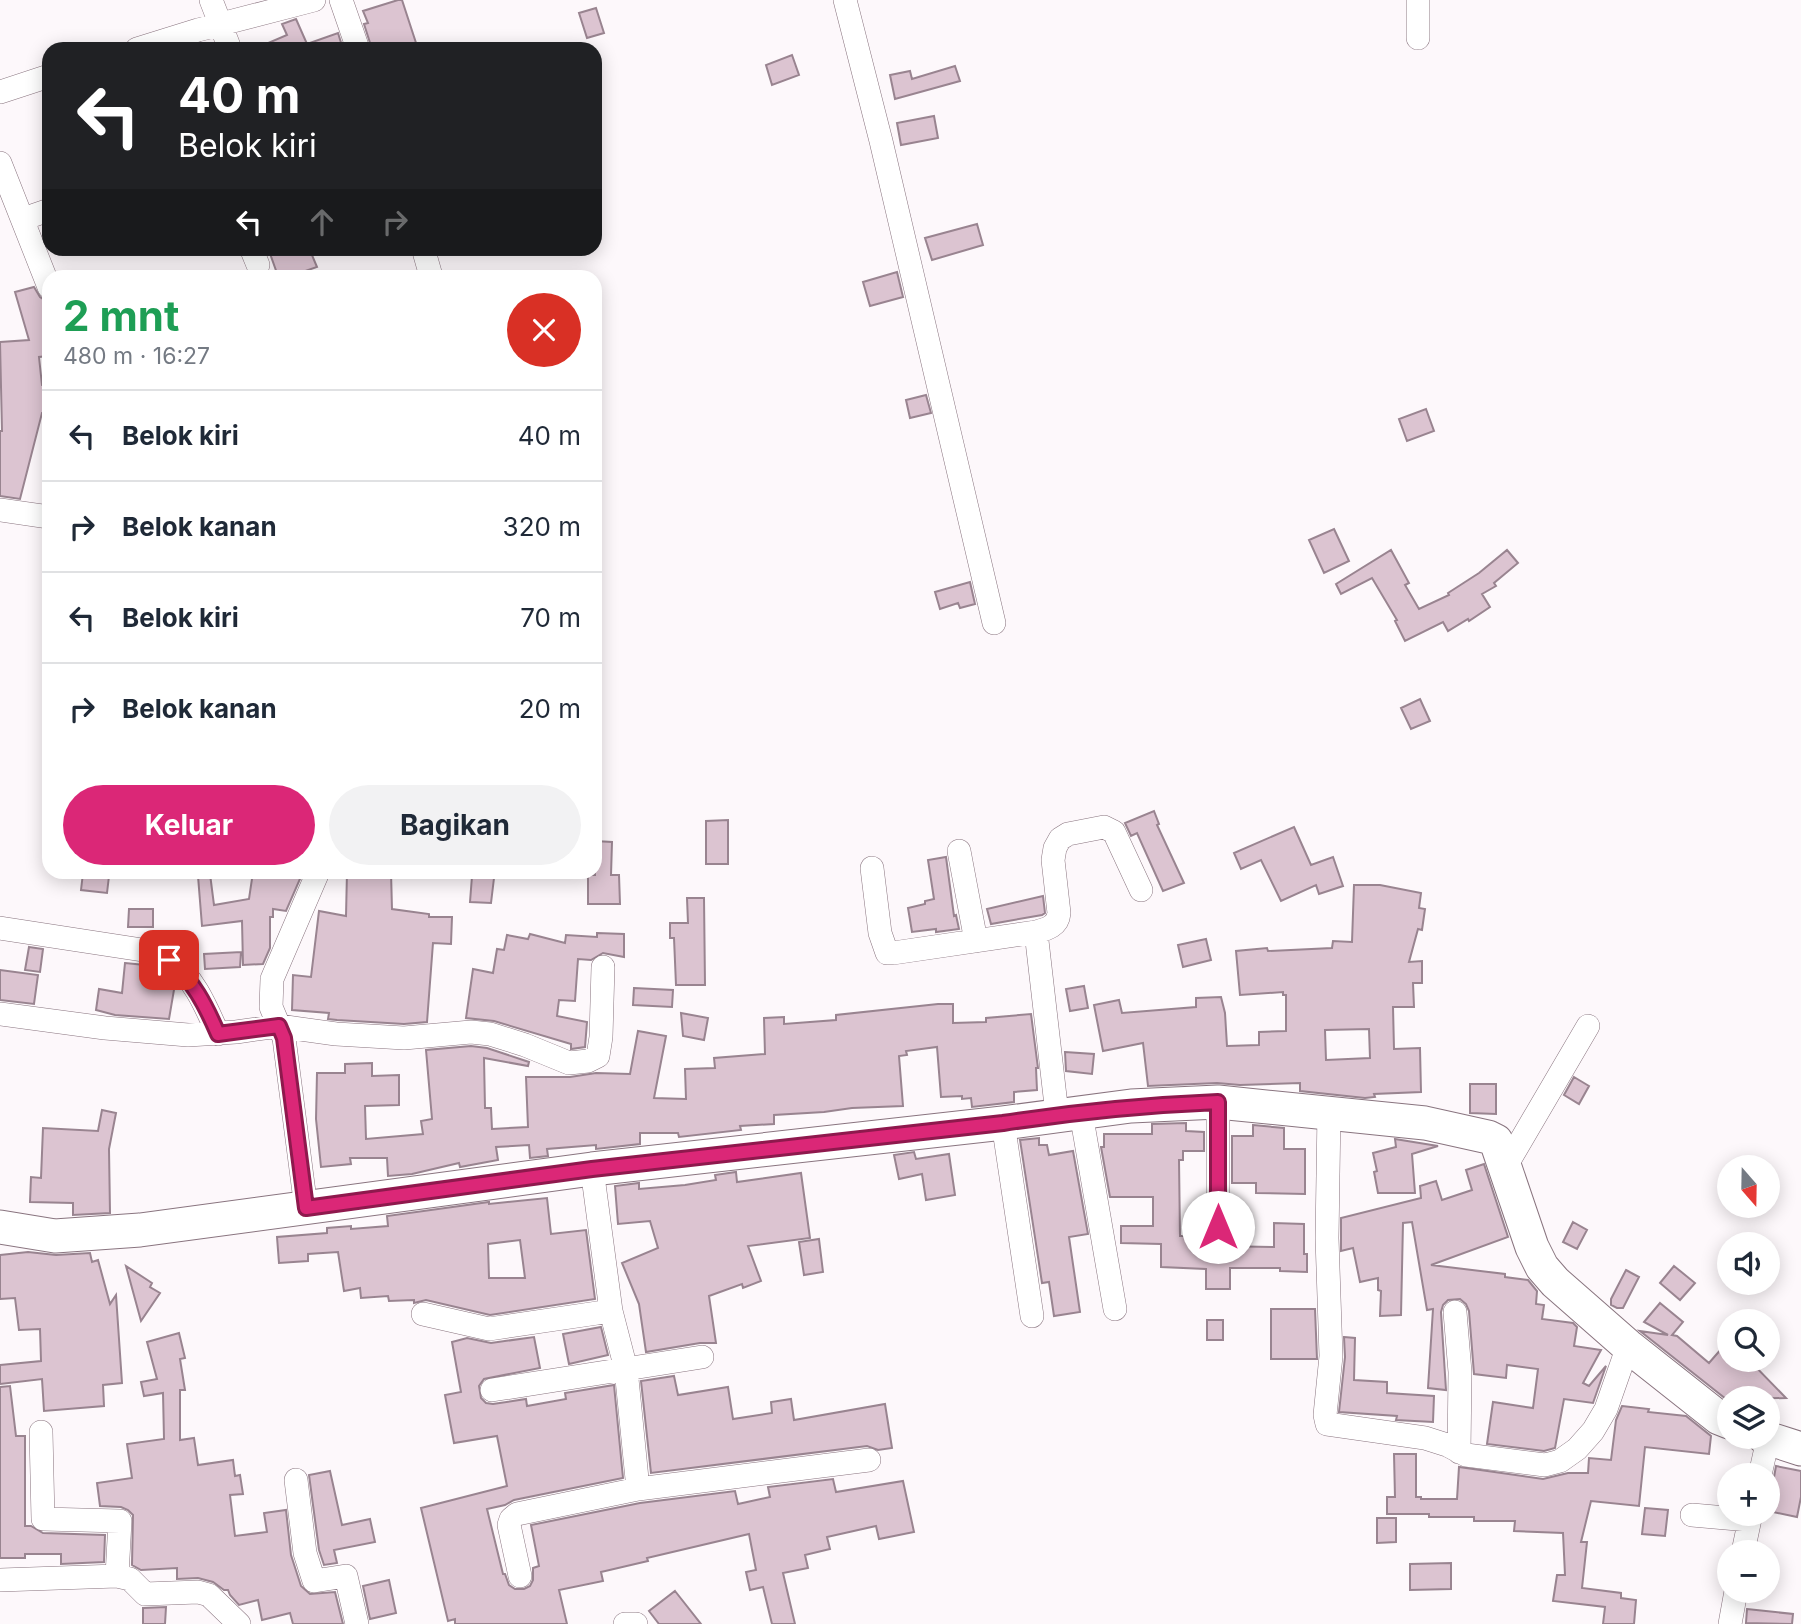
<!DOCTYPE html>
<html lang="id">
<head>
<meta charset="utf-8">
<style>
  :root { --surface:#fff; --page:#f2f2f3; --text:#1f2937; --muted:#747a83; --line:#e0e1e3; --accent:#db2777 }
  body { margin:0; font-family:Inter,sans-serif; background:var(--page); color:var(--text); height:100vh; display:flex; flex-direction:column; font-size:26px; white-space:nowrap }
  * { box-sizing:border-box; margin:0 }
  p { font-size:23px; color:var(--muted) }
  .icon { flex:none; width:38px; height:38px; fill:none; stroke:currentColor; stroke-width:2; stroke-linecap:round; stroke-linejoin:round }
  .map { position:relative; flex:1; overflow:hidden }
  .panel { position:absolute; left:42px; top:270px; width:560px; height:609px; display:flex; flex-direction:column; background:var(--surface); border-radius:21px; box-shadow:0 4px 18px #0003 }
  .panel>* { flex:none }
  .top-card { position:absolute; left:42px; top:42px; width:560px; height:214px; border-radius:21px; box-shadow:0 4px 18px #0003; background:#202124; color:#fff; overflow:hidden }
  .needle { width:46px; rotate:160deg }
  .buttons { position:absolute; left:1717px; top:1155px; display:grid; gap:14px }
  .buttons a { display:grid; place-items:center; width:63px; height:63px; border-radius:50%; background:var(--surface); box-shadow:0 4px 18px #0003; font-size:35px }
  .pin { position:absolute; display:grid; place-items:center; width:60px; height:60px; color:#fff; margin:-30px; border-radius:14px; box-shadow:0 4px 10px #0006 }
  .me { position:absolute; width:77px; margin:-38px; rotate:0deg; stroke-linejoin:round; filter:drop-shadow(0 0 5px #0008) }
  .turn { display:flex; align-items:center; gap:24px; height:147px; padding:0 21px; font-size:32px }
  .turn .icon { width:91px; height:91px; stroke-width:2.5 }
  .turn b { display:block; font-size:49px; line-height:60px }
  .lanes { display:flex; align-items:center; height:66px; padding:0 21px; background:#0003; justify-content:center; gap:35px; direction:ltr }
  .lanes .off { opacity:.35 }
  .round { display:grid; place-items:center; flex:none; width:74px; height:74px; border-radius:37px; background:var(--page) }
  .headline { display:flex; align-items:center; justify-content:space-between; height:119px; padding:0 21px }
  h1 { font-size:42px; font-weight:700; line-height:52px; color:#1e9e55 }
  .primary-button { display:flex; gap:14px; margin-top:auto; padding:14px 21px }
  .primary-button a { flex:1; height:80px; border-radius:42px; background:var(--accent); color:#fff; font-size:28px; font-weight:700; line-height:80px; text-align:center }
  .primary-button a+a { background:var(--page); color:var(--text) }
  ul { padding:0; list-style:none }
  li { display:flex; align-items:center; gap:21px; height:91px; padding:0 21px; border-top:2px solid var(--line) }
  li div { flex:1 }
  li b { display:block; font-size:26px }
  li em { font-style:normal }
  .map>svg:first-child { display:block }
  .building { fill:#dcc4d1; stroke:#998490; stroke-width:2; fill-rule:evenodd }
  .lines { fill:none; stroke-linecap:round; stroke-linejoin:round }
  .street-casing { stroke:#89747f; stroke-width:24 }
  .secondary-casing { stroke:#89747f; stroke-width:35 }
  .street { stroke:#fff; stroke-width:23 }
  .secondary { stroke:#fff; stroke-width:33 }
  .route-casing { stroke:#8e194d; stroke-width:18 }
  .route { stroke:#db2777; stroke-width:12 }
</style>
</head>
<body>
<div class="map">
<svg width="1801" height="1624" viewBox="0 0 1801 1624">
  <rect width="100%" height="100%" fill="#fdf8fb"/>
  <!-- building -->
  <path class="building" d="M398 0H402L418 49H372L364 24 368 23 363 11Z
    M596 8 604 33 587 38 579 13Z
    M296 19 307 44 338 33 343 49H254L287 35 282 24Z
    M792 55 799 75 772 85 766 65Z
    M955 66 960 81 895 99 890 75 910 71 912 79Z
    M934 116 938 138 901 145 897 123Z
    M977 224 983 245 932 260 925 238Z
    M268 248H309L317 267 291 276H278Z
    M897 272 903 297 870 306 863 282Z
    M34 287 40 297 49 303V356L39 357 42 385 49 388V414L42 413 20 499 0 496V431H2L0 342 29 340 15 292Z
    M926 395 931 413 910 418 906 400Z
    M1426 409 1434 431 1407 441 1399 419Z
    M1334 529 1349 561 1324 573 1309 540Z
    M1391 550 1409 583 1405 585 1419 609 1449 595 1448 593 1479 573 1507 550 1518 563 1494 583 1496 586 1482 594 1490 607 1469 621 1468 619 1448 631 1443 622 1405 641 1395 621 1397 620 1372 578 1341 594 1336 584Z
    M970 582 975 604 960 608 958 603 940 609 935 592Z
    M1420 699 1430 721 1411 729 1401 708Z
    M1154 811 1159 824 1157 825 1184 883 1163 891 1137 833 1131 836 1125 823Z
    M728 820V864H706V821Z
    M1294 827 1311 865 1333 857 1343 886 1319 894 1316 885 1281 901 1261 860 1241 869 1234 853Z
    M595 841 612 842 611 875H619L620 904H588V875H595Z
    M946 857 954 916 956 915 959 929 936 932V929L912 932 908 908 925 904V901L934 899 928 860Z
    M253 872H303L286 911 273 909V917H270V948L263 964 243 965 242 921 202 926 198 876 210 874 214 905 249 899Z
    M347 872H391L392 909 429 914V917H452L451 944 433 943 427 1022 404 1024 337 1020 328 1019 329 1013 292 1010 293 975 311 977 319 911 346 916Z
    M83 873 109 876 107 893 81 890Z
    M472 876 494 878 491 903 470 902Z
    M1354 885H1380L1421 893 1419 908 1425 909 1422 930 1418 929 1409 962 1422 961V983H1413L1414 1007H1393L1394 1049 1420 1048 1421 1092 1374 1094 1375 1097 1365 1098 1300 1091V1083L1240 1085 1217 1083 1148 1086 1143 1043 1103 1051 1094 1005 1119 1000 1122 1013 1196 1007V998L1221 997 1225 1013 1227 1046 1259 1045V1032L1286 1031V995H1283V992L1240 995 1236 951 1267 948 1268 951 1332 948 1333 941 1352 942ZM1369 1029 1370 1058 1326 1060 1325 1030Z
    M1043 896 1045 913 1042 915 991 924 987 909Z
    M687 898H704L705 985H676L674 938H670V923H688Z
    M129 909H153V927H128Z
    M597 933 624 934V957L603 953 591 960 578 959 575 1001 559 1000 557 1016 587 1022 585 1047 571 1049V1044L494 1021 466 1018 473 969 493 973 497 949 504 950 507 935 528 939 530 934 565 943 566 935 597 937Z
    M1206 939 1211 960 1183 967 1178 945Z
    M29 947 43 949 40 972 25 970Z
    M241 952 240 967 205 969 204 954Z
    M125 963 145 965 156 969 175 984 169 1019 115 1015 96 1010 99 989 122 993Z
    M0 970 38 975 34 1004 0 1000Z
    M1084 986 1088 1008 1070 1011 1066 989Z
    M634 988 673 990 672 1007 633 1005Z
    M938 1004H953V1023L986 1022V1018L1031 1014 1038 1068H1036L1037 1090 1014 1092V1102L972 1107 971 1098 962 1099V1096L941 1097 937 1047 906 1051 907 1055 899 1056 903 1106 852 1108 824 1112 774 1115V1124L740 1126 741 1130 679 1137 678 1133H640V1144L596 1149V1145L547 1149 548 1156 530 1158 529 1145 496 1147 498 1160 460 1167 459 1163 412 1174 388 1176 387 1158H350L351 1164 321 1167 316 1119 317 1073H345V1064L372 1063V1076L399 1075V1105L365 1106 366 1139 423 1134 421 1121 432 1119 426 1050 471 1046 487 1048 529 1062 528 1066 484 1058 485 1108H491L492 1129 528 1127 526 1077H570L596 1073 630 1074 638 1031 666 1036 654 1098 686 1099 685 1069 715 1068 714 1058 765 1054 764 1018 784 1017V1024L836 1020V1015Z
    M681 1013 708 1018 704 1040 683 1036Z
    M1065 1052 1094 1054 1092 1074 1066 1071Z
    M1574 1077 1589 1086 1579 1104 1564 1095Z
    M1470 1084H1496V1114L1470 1113Z
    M102 1110 116 1113 109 1149 110 1213 73 1215V1203L30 1202 31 1177 41 1178 43 1128 98 1131Z
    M1186 1123V1131L1204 1132V1151H1183V1160H1179L1180 1236H1207L1212 1240 1219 1242V1246L1274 1247V1223L1304 1224V1254H1307V1272L1280 1271V1268H1230V1289H1206V1269L1161 1267V1244L1121 1243V1226H1153V1197H1110L1101 1147H1104V1134H1152V1124Z
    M1253 1125 1284 1128V1149H1305V1194L1256 1193V1183H1232V1136H1253Z
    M1039 1138V1145H1047L1049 1155 1073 1151 1088 1234 1069 1237 1080 1312 1054 1316 1049 1282 1042 1283 1020 1140Z
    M1395 1139 1438 1146 1412 1154 1415 1193H1378L1374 1172 1377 1171 1373 1153 1396 1147Z
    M914 1152 916 1159 949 1154 955 1195 926 1200 922 1174 899 1179 894 1155Z
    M1484 1164 1508 1237 1431 1265 1505 1274V1277L1528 1280 1537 1291 1536 1304 1544 1305 1542 1319 1573 1323 1577 1327 1574 1346 1601 1350 1583 1383 1589 1386 1606 1366 1593 1403 1564 1399 1555 1448 1544 1451 1487 1444 1493 1402 1533 1408 1538 1369 1507 1365 1506 1378 1474 1374 1469 1311 1466 1304 1460 1299 1448 1300 1443 1305 1441 1312 1446 1390 1428 1388 1433 1309 1427 1310 1412 1222 1403 1223 1401 1315 1380 1316 1381 1291 1378 1290V1278L1360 1282 1353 1248 1341 1251V1218L1421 1198 1420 1186 1436 1181 1442 1200 1472 1190 1466 1170Z
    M736 1172 737 1182 801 1173 810 1238 748 1246 761 1281 743 1288 742 1284 709 1296 716 1343H700L646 1352 639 1304 622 1263 658 1248 650 1221 618 1224 615 1186 639 1183V1189L685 1185 716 1180 715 1175Z
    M547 1198 551 1234 586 1230 595 1299 490 1315 426 1300 414 1303V1300L389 1301 388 1296 361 1298 360 1288 344 1291 338 1252 308 1254V1261L279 1263 277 1237 327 1233V1228L351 1226V1229L388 1226 387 1216 489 1202V1204ZM520 1240 525 1278H489L488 1244Z
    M1573 1222 1587 1230 1577 1249 1563 1242Z
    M819 1239 823 1272 804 1275 799 1242Z
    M28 1252 56 1255 90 1253 92 1262 98 1260 110 1304 116 1295 122 1383 103 1385 104 1406 44 1411 42 1379 0 1384V1365L41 1361 40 1329 19 1330 15 1298 0 1299V1255Z
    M126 1266 152 1283 150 1287 160 1293 141 1321Z
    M1674 1266 1695 1283 1680 1300 1660 1283Z
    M1626 1270 1639 1277 1623 1308H1617L1611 1305V1299Z
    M1660 1303 1683 1322 1672 1335 1677 1336 1709 1363 1729 1340V1360H1749L1786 1398 1726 1399 1640 1331 1668 1335 1644 1322Z
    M1271 1309H1315L1317 1359H1271Z
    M1207 1320H1223V1340H1207Z
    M601 1327 608 1355 569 1364 563 1334Z
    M179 1333 185 1358 180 1359 185 1390H180V1440L194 1438 198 1465 233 1460 235 1476 240 1475 243 1494 230 1495 235 1536 267 1532 264 1513 286 1510 291 1555 301 1586 310 1594 335 1592 343 1624H293L290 1613 262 1620 258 1600 239 1605 230 1595 228 1590H224L213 1582 198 1578 177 1579V1568L141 1570 132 1565 133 1515 128 1510 121 1507 100 1506 97 1483 132 1478 127 1444 164 1439 163 1393 144 1396 141 1382 157 1379 147 1342Z
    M534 1337 540 1368 484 1379 479 1386 481 1398 486 1403 493 1404 526 1399 527 1406 566 1399 565 1393 614 1385 623 1478 514 1500 505 1505 487 1509 503 1574H505L509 1585 515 1589H524L530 1586 533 1580V1568L539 1566 531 1525 640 1503 735 1491 738 1504 770 1497 768 1487 833 1479 836 1492 903 1481 914 1532 879 1539 876 1526 827 1537 830 1549 805 1555 808 1568 783 1573 795 1624H772L763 1587 750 1590 746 1572 756 1570 749 1534 647 1558 648 1561 601 1572 603 1581 559 1590 567 1624H455V1619L448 1621 421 1508 507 1486 497 1436 454 1443 445 1395 461 1392 452 1342 467 1338 491 1343Z
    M1344 1337 1355 1338 1354 1380 1387 1382V1393L1434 1396 1433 1422 1396 1420 1397 1416 1339 1412 1345 1357Z
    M674 1376 678 1395 728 1387 733 1419 772 1413 771 1402 791 1399 794 1420 885 1404 892 1448 878 1450 867 1446 651 1473 641 1381Z
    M10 1386 16 1436H25V1526H31L43 1533 105 1535 104 1562 61 1564V1554H25V1558H0V1387Z
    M1622 1406 1649 1409 1648 1412 1686 1416 1711 1436 1709 1454 1645 1447 1639 1506 1591 1501 1581 1542H1587L1582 1588 1621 1593V1598L1636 1600 1634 1624H1603L1605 1607 1553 1601 1557 1575H1565L1563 1533 1514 1531 1515 1521H1474V1517H1429V1514H1387V1497H1395L1394 1454H1416V1497H1421V1499H1457L1459 1467 1543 1479 1568 1473H1588L1589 1458 1611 1460 1616 1420Z
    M1776 1466 1801 1471V1497L1797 1517 1768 1511Z
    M330 1471 342 1525 370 1519 375 1542 334 1550 337 1563 324 1565 319 1550 309 1475Z
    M1645 1508 1668 1510 1665 1536 1642 1534Z
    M1377 1518H1396V1542L1377 1543Z
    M1451 1563V1589L1410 1590V1564Z
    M389 1580 396 1613 370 1619 363 1586Z
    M675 1591 701 1624H659L649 1611Z
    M166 1607 165 1624H143V1608Z
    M1747 1609 1793 1614 1792 1624 1746 1623Z"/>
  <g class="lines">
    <!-- street casing -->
    <g class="street-casing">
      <path id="street" d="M211 0 230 49
        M341 0 358 49
        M845 0 881 141 994 623
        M1418 38V0
        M137 49 198 30 314 0
        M0 92 49 76
        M0 163 49 287
        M23 219 49 210
        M251 248 258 265
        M423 248 431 276
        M0 510 49 517
        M959 851 976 941
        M872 868 880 933 887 953H893L1036 932C1047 929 1058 926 1059 913L1053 860 1055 848 1060 839 1068 834 1104 827 1114 832 1141 890
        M0 928 149 951C156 954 163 956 169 960 193 975 207 1009 218 1034
        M1036 932 1057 1114
        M0 1014 105 1028 188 1035 236 1032 279 1026 336 1034 404 1038 471 1032 490 1034 525 1045 569 1063 588 1061 598 1056 601 1037 603 967
        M1218 1102V1228
        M1329 1112 1327 1238 1331 1356 1325 1415 1327 1424 1425 1438 1447 1445 1466 1455 1545 1465 1560 1461 1577 1449 1593 1431 1606 1409 1628 1346
        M1081 1113 1115 1309
        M1003 1123 1032 1316
        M1506 1166 1588 1026
        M592 1169 611 1311 626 1369 638 1489
        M306 1208 284 1038 271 1007 272 979 318 872
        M1455 1312 1460 1372 1459 1452
        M423 1314 489 1329 611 1311
        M492 1390 702 1357
        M41 1432 43 1519 120 1521 117 1576
        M1760 1475 1768 1439
        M296 1480 305 1553 314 1581 346 1576 357 1624
        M1692 1515 1749 1520
        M1743 1552 1751 1514
        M520 1576 509 1525 511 1519 517 1514 638 1489 869 1460
        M0 1580 117 1576 130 1579 145 1594 198 1592 209 1595 239 1624
        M625 1624H636
        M1730 1624 1736 1591"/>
    </g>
    <!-- secondary casing -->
    <g class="secondary-casing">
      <path id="secondary" d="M0 1227 55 1236 140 1230 592 1169 1003 1123 1131 1106 1218 1102 1425 1123 1488 1137 1496 1141 1532 1247 1542 1267 1555 1282 1628 1346 1719 1418 1729 1422
        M1764 1437 1801 1449"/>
    </g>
    <!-- street -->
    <use href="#street" class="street"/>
    <!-- secondary -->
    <use href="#secondary" class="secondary"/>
  </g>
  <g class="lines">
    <!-- route casing -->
    <g class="route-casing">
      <path id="route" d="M169 960C193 980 206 1006 218 1034L279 1026 284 1038 306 1208 592 1169 1003 1123C1075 1112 1145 1105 1218 1102V1227"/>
    </g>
    <!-- route -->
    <use href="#route" class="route"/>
  </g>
</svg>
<div class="buttons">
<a><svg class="needle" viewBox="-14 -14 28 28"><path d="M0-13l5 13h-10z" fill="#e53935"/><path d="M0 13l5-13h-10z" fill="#747a83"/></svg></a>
<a><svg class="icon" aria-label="sound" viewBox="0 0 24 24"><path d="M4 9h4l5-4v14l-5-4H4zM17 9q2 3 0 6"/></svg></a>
<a><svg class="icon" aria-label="search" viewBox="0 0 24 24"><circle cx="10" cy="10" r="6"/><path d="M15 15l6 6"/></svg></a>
<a><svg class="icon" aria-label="layers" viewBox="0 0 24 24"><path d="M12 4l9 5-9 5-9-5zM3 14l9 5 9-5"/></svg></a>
<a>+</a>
<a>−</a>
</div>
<div class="pin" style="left:169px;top:960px;background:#d93025"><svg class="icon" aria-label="arrive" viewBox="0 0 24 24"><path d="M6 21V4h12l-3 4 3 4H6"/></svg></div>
<svg class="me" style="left:1218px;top:1227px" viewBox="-20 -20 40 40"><circle r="19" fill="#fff"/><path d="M0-13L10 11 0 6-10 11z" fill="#db2777"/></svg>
<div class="top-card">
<div class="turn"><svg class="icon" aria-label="left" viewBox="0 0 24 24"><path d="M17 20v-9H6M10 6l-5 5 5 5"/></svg><div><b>40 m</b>Belok kiri</div></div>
<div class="lanes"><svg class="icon" aria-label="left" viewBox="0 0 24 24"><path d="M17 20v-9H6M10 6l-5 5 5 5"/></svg><svg class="icon off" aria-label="ahead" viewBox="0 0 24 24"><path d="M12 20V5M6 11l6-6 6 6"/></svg><svg class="icon off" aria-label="right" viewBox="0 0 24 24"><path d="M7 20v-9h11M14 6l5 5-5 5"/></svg></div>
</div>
<section class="panel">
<div class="headline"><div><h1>2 mnt</h1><p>480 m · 16:27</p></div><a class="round" style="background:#d93025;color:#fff"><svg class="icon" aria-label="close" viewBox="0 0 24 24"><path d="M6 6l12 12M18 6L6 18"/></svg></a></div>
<ul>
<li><svg class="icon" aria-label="left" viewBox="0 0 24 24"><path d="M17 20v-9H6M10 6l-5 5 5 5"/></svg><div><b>Belok kiri</b></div><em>40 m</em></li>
<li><svg class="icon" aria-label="right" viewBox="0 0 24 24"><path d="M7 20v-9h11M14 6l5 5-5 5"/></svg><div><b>Belok kanan</b></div><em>320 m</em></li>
<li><svg class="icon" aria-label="left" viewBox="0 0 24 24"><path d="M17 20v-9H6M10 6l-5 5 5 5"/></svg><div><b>Belok kiri</b></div><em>70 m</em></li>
<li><svg class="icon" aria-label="right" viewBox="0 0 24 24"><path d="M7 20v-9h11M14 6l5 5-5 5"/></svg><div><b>Belok kanan</b></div><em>20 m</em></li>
</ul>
<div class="primary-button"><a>Keluar</a><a>Bagikan</a></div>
</section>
</div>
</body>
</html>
